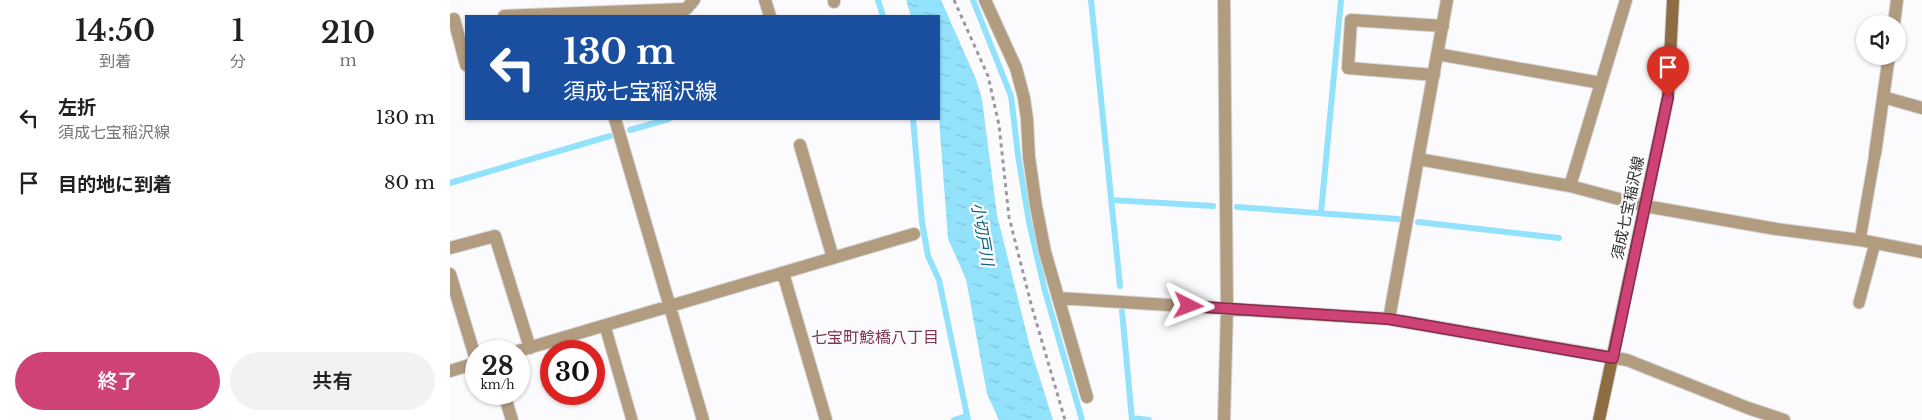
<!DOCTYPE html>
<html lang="ja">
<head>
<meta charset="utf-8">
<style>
  :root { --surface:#fff; --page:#f2f2f2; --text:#202124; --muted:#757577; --accent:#ce4276 }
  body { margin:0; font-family:"Libre Baskerville","Noto Sans JP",serif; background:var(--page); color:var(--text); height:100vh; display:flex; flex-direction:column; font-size:19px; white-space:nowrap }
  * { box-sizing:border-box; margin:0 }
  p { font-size:16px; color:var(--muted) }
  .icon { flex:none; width:28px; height:28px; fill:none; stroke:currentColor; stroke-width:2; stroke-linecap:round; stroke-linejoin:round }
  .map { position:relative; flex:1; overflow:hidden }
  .sheet { display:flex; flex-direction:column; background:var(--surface); width:450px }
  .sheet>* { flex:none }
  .hud { position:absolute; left:15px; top:15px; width:475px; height:105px; border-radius:0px; box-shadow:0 1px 4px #0004; background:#1a4fa0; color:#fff; overflow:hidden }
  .fabs { position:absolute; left:1406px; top:15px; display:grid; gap:10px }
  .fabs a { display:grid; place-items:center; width:50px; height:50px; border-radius:50%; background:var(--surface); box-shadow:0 1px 4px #0004; font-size:25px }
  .speed { position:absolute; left:15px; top:340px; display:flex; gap:10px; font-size:25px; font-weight:700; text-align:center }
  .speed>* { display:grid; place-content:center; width:65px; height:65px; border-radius:50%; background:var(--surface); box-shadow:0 1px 4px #0004; line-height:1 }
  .speed small { font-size:12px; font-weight:400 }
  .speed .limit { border:8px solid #d22; background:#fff; color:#111 }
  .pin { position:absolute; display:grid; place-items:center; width:42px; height:42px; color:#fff; margin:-51px -21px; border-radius:50% 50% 50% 0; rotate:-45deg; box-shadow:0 0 5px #0007 }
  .pin .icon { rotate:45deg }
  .me { position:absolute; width:55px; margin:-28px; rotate:93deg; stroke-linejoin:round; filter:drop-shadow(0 0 4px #0008) }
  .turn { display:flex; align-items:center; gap:18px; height:105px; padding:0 15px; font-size:22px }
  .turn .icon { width:65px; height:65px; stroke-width:2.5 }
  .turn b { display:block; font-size:35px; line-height:42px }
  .eta { display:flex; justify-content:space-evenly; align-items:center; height:85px; text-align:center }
  .eta b { font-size:30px; font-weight:600; line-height:35px }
  .primary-button { display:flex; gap:10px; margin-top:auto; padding:10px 15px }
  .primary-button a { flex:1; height:58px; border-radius:30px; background:var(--accent); color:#fff; font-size:20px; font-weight:600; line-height:58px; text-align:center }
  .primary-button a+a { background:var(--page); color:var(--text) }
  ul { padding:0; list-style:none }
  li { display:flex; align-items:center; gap:15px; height:65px; padding:0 15px }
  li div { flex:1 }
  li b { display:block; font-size:19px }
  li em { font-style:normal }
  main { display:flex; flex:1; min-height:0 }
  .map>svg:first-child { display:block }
  .water { fill:url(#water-ripples) }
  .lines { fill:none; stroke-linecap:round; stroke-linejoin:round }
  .stream { stroke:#93e2fc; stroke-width:6 }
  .lane-casing { stroke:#d6d6d9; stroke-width:13 }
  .street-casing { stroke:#d6d6d9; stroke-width:14 }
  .secondary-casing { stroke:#d6d6d9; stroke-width:14 }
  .path { stroke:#9a9a9d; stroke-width:3; stroke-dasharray:4 4; stroke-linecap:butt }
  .lane { stroke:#b29c7f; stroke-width:11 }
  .street { stroke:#b29c7f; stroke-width:12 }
  .secondary { stroke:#8e6d42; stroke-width:12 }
  .route-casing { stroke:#862b4d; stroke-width:12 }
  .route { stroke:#ce4276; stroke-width:9 }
  .labels { text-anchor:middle; stroke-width:4.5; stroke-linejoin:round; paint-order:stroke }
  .street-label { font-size:15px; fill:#2e2e31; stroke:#fbfbfe }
  .water-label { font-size:16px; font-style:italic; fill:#086278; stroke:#fbfbfe }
  .neighbourhood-label { font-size:16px; fill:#7d374e; stroke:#fbfbfe }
</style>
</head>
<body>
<main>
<section class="sheet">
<div class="eta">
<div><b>14:50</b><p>到着</p></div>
<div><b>1</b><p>分</p></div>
<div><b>210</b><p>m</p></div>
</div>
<ul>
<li><svg class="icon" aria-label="left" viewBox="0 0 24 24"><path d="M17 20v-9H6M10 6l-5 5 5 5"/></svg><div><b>左折</b><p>須成七宝稲沢線</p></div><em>130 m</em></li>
<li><svg class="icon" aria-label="arrive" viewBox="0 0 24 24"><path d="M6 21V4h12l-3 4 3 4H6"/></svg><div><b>目的地に到着</b></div><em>80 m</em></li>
</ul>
<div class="primary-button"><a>終了</a><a>共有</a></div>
</section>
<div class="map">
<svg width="1472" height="420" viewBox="0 0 1472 420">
  <defs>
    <pattern id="water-ripples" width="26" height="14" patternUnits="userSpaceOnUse" patternTransform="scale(1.25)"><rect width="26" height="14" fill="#93e2fc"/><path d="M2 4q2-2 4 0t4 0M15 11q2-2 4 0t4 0" fill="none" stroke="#7fc2d8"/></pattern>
  </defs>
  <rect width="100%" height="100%" fill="#fbfbfe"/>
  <!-- water -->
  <path class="water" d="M456 0H491L526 79 532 99 547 215 580 347 603 420H549L537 394 516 279 498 239 489 119V16H461Z"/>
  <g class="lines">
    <!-- stream -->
    <path class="stream" d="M428 0 433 16
      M523 0 561 96 568 155 579 222 595 291 632 420
      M641 0 670 286
      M463 119 472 222 478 256 489 280 518 420
      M180 130 219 119
      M0 183 160 136
      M661 200 763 206
      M787 207 948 219
      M871 213 891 0
      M968 222 1109 238
      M672 311 682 420
      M682 418 699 420
      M504 420 516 416"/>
    <!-- lane casing -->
    <g class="lane-casing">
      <path id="lane" d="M1410 240 1425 154
        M1409 303 1425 243
        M155 326 182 420"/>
    </g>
    <!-- street casing -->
    <g class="street-casing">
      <path id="street" d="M315 0 320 16
        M384 0V2
        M535 0 566 68 574 98 577 119 579 157 586 206 595 252 637 397
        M54 16 236 9 244 0
        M4 19 16 65
        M1444 24 1447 0
        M987 54 1151 83
        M984 75 898 68 901 20 993 26
        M1433 97 1472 108
        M165 119 253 420
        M350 145 383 258
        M1425 154 1439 56
        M968 159 1120 186 1195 206 1326 229 1410 240 1472 252
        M1120 186 1176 0
        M0 248 45 236 80 348
        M333 273 376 420
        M0 274 26 360
        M608 298 939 319 1177 360 1298 408 1334 420
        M939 319 997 0
        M68 351 464 234
        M0 371 26 363
        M54 394 62 420
        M774 420 777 308 774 0"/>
    </g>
    <!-- secondary casing -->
    <g class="secondary-casing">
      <path id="secondary" d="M1149 420 1218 97 1223 0"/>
    </g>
    <!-- path -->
    <path class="path" d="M504 0 538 76 549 125 559 217 581 304 615 420"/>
    <!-- lane -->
    <use href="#lane" class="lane"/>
    <!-- street -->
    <use href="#street" class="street"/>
    <!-- secondary -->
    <use href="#secondary" class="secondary"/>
  </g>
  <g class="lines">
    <!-- route casing -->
    <g class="route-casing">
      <path id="route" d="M739 306 939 319 1163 358 1218 97"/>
    </g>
    <!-- route -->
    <use href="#route" class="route"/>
  </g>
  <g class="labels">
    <!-- street labels -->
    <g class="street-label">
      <text transform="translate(1178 208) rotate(-78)" y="5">須成七宝稲沢線</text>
    </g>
    <!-- water labels -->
    <g class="water-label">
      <text transform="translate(533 234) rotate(80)" y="6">小切戸川</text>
    </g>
    <!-- neighbourhood labels -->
    <g class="neighbourhood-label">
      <text x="425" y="343">七宝町鯰橋八丁目</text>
    </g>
  </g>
</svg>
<div class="fabs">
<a><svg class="icon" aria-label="sound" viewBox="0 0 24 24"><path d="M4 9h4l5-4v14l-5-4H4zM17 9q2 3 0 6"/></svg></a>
</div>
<div class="speed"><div>28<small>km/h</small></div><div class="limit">30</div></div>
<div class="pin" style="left:1218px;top:97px;background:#d93025"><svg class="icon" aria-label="arrive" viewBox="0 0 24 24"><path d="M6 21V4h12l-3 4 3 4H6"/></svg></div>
<svg class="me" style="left:739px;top:306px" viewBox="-20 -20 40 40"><path d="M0-17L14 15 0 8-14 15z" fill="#ce4276" stroke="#fff" stroke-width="4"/></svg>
<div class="hud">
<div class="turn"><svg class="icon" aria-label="left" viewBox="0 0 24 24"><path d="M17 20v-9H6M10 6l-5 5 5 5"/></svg><div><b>130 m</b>須成七宝稲沢線</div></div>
</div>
</div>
</main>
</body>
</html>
